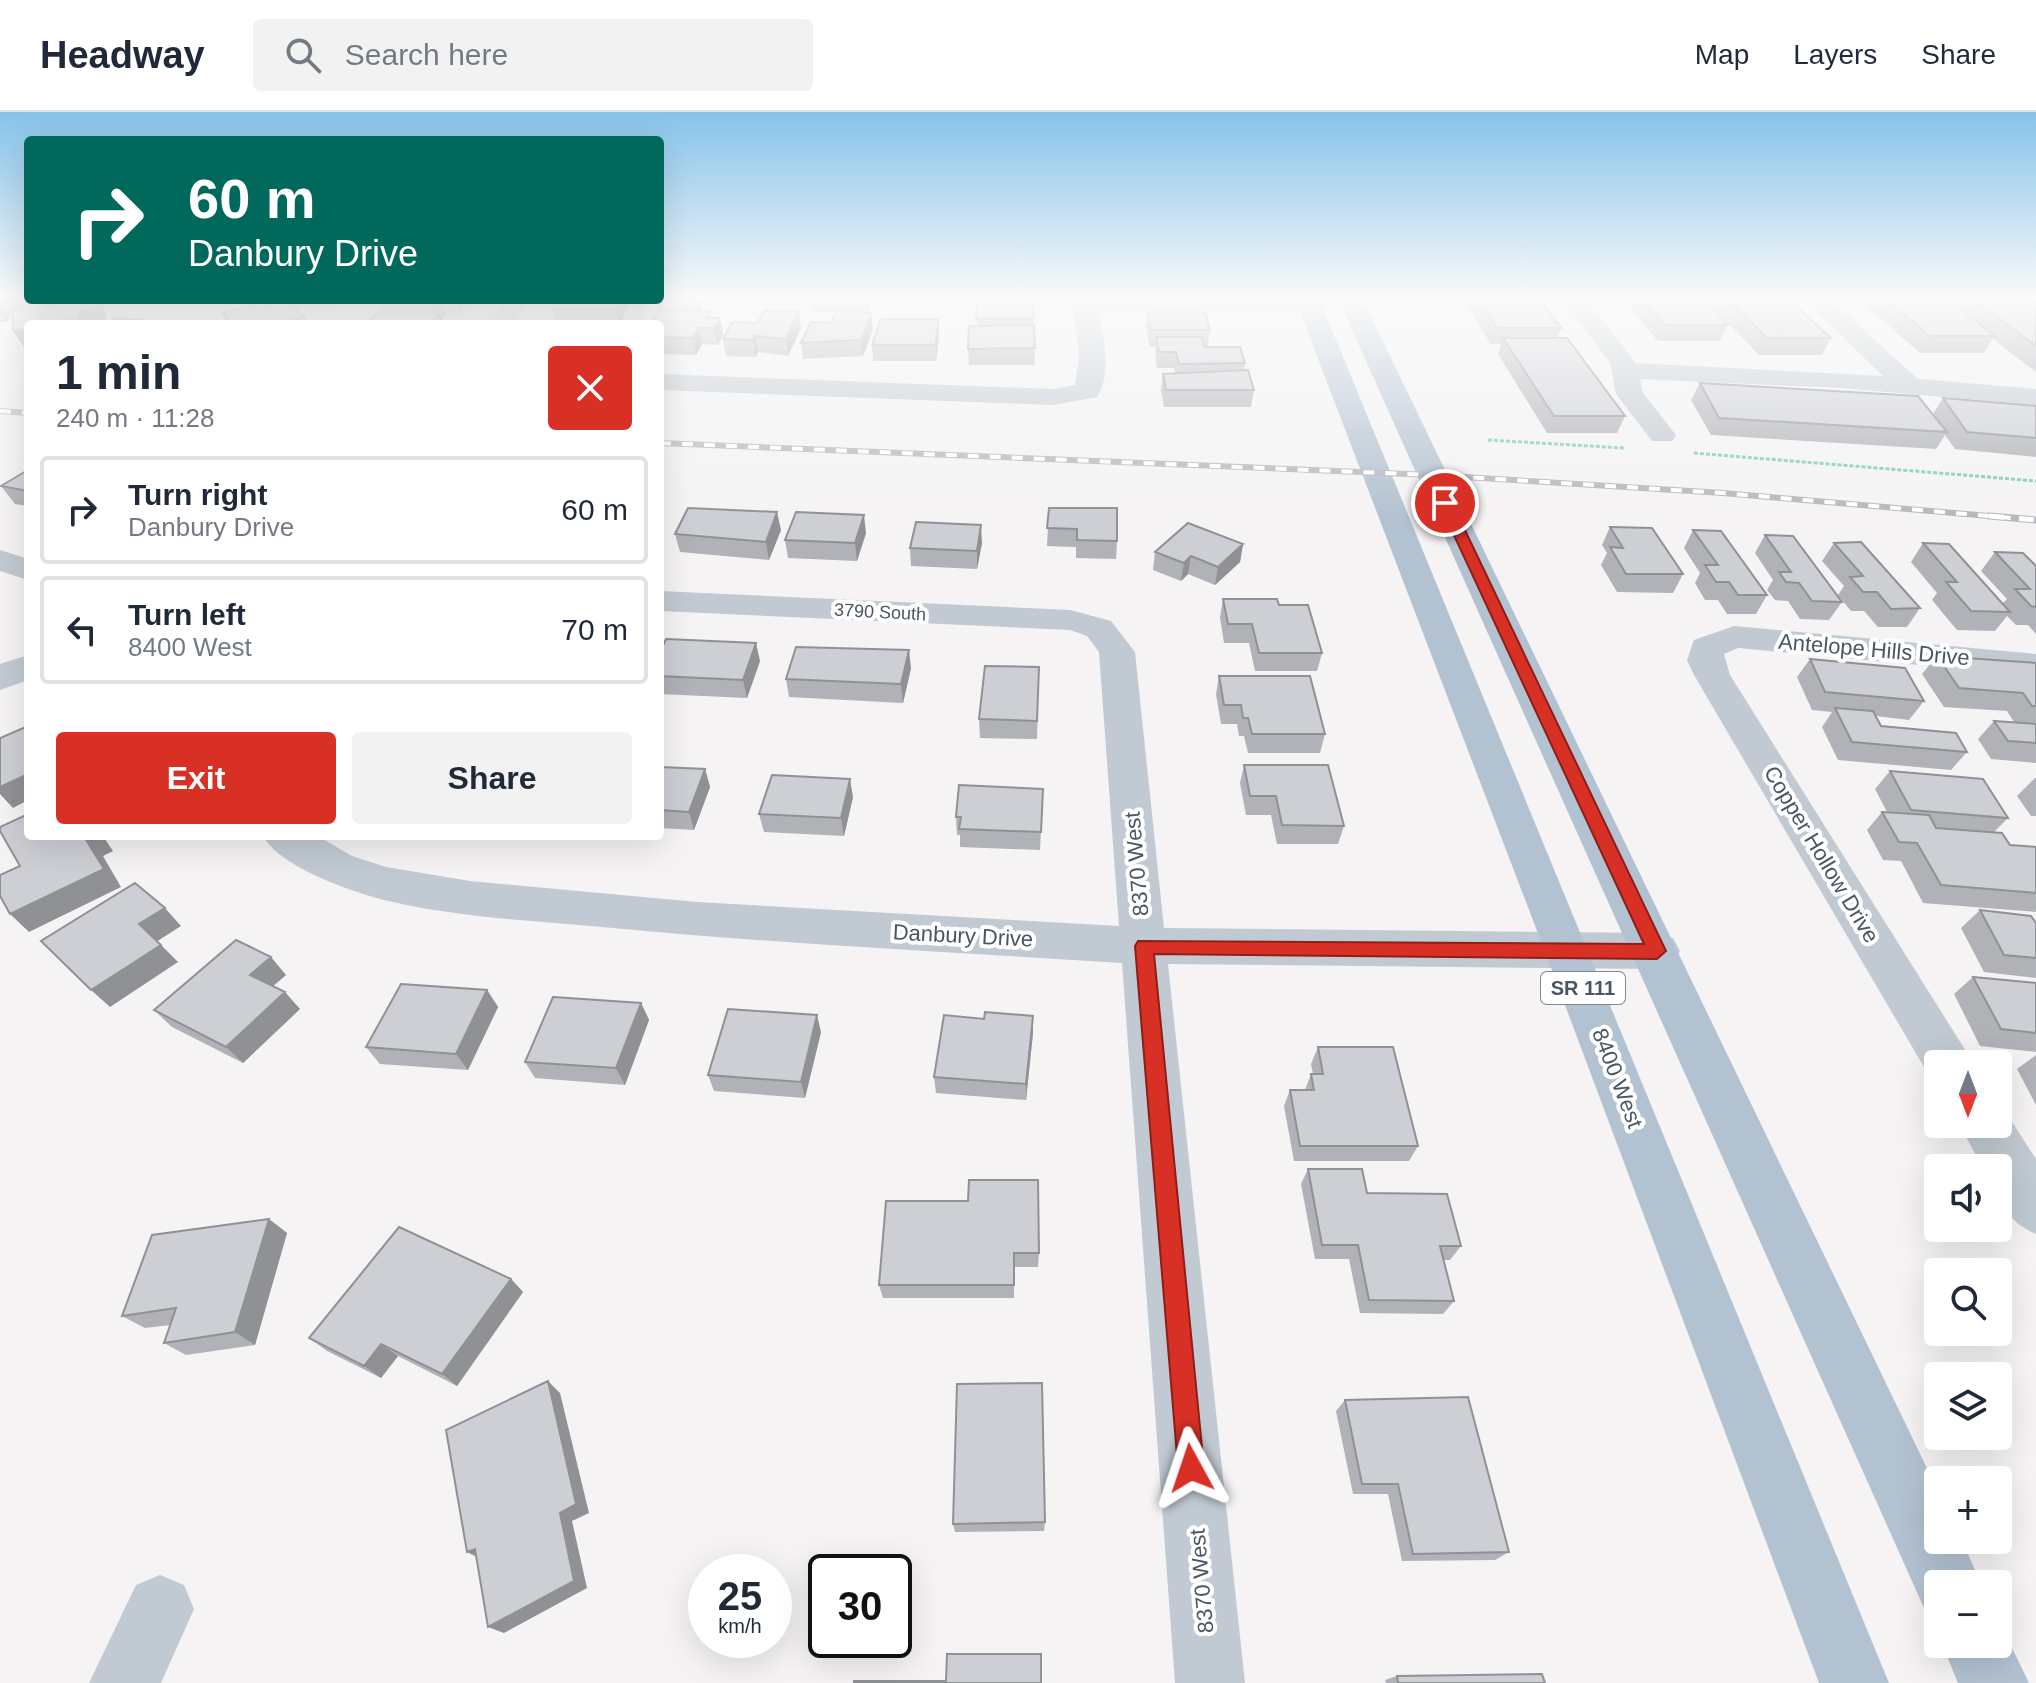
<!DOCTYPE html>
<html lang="en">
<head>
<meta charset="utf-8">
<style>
  :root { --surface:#fff; --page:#f2f2f3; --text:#1f2937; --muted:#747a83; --line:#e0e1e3; --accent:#d93025 }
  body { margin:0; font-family:Arial,sans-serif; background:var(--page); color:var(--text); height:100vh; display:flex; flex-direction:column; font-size:30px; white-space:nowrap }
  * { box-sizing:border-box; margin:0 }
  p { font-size:26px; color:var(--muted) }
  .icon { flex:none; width:44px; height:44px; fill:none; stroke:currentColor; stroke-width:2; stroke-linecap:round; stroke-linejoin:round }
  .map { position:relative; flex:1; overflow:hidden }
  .sheet { position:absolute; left:24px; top:208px; width:640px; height:520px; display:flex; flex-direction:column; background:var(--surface); border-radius:8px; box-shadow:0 8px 32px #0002 }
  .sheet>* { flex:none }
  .guide { position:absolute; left:24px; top:24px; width:640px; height:168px; border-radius:8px; box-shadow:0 8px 32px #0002; background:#00695c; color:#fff; overflow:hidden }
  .needle { width:52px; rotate:180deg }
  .tools { position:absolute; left:1924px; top:938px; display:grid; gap:16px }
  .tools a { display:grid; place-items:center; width:88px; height:88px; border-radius:8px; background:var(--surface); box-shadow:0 8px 32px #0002; font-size:40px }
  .speed { position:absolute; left:688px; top:1442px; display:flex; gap:16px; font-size:40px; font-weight:700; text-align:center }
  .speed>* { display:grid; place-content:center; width:104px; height:104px; border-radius:50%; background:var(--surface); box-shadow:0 8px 32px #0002; line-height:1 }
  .speed small { font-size:20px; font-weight:400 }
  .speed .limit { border:4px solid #111; border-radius:12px; background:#fff; color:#111 }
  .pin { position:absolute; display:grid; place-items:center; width:68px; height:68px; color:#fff; margin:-34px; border:4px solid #fff; border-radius:50%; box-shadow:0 2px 8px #0007 }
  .me { position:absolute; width:88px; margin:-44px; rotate:355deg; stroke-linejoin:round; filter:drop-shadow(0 0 6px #0008) }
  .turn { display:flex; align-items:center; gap:28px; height:168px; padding:0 32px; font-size:36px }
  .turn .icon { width:104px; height:104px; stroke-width:2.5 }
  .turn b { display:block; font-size:56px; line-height:68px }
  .round { display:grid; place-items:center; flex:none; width:84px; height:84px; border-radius:8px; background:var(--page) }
  .summary { display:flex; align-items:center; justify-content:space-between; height:136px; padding:0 32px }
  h1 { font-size:48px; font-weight:700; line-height:60px }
  .action { display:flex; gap:16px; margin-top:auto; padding:16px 32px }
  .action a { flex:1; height:92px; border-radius:8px; background:var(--accent); color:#fff; font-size:32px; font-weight:700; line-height:92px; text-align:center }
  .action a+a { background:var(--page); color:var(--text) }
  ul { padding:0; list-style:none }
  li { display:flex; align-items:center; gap:24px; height:108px; margin:0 16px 12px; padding:0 16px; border:4px solid var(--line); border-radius:8px }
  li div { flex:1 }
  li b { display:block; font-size:30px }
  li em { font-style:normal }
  header { display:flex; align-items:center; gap:48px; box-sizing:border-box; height:112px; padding:0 40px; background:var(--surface); border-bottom:2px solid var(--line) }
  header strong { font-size:38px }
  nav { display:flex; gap:44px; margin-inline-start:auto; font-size:28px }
  .search { width:560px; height:72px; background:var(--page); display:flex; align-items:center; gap:20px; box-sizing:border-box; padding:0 28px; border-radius:8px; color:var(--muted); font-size:30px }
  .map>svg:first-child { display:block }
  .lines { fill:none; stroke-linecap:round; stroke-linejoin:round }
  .path { stroke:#7ad0a6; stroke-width:3; stroke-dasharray:4 2; stroke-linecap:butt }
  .minor { fill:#c1cad2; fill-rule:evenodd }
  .major { fill:#b3c2d1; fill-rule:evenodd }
  .rail-far1-casing { stroke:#b5b8bd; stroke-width:6 }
  .rail-casing { stroke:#b5b8bd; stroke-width:7 }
  .rail-far1 { stroke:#fff; stroke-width:4; stroke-dasharray:11; stroke-linecap:butt }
  .rail { stroke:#fff; stroke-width:5; stroke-dasharray:15; stroke-linecap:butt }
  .wall { fill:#b0b2b7 }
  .shaded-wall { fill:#909195 }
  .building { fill:#cdcfd5; stroke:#909195; stroke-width:2 }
  .route { fill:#d93025; stroke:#8d1f18; stroke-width:2 }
  .labels { text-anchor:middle; stroke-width:8; stroke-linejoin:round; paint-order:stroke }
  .far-street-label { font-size:18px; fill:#4a5661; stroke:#fff }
  .shield { fill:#fff; stroke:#808990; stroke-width:2 }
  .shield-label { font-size:20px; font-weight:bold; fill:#4a5661 }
  .street-label { font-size:22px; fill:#4a5661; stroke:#fff }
</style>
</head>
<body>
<header>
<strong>Headway</strong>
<div class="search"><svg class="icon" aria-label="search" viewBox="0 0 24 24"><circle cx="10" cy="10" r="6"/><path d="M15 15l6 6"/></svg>Search here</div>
<nav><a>Map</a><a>Layers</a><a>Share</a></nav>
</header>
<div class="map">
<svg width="2036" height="1571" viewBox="0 0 2036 1571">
  <rect width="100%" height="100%" fill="#f5f3f3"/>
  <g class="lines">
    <!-- path -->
    <path class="path" d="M1488 328 1624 336
      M1694 341 2036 369"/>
    <!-- minor -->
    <path class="minor" d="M1072 184 1309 185 1321 192 1309 199 1098 198C1103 224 1113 261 1097 285L1053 293 660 278V262L1053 277 1075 273 1079 244Z
      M1560 184H1584L1636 251 1883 264 1800 184H1826L1918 267 2036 277V293L1841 276 1640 267 1643 281 1676 323 1672 329H1652L1616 282 1610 251Z
      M506 188H530L514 212H490Z
      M0 438 28 447V468L0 459Z
      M660 479 1070 498 1111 509 1135 540 1164 816 1657 821 1673 826 1680 839 1673 852 1657 857 1168 852 1245 1571H1175L1122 851C952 840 782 832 613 816 537 809 459 806 384 788 350 779 280 755 263 724H318L352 744 386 755 470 769 697 790 1119 814 1099 540 1087 524 1070 518 660 499Z
      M1734 514 2036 542V564L1738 536 1724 542 1730 563 1974 952H1938V969L1931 967 1694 563 1687 548 1694 528Z
      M28 543V568L0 578V552Z
      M1998 994 2003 996 2036 1047V1122C2005 1109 1998 1088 1998 1056H1983L1959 1012H1998Z
      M160 1463 184 1473 194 1497 161 1571H89L136 1473Z"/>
    <!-- major -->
    <path class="major" d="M1294 184H1318L1889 1571H1819L1544 837Z
      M1337 184H1361L1938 1379V1428H1962L1981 1472H1938V1501L1924 1496Z
      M1998 1507 2029 1571H1958L1942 1532H1998Z"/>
    <!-- rail-far1 casing -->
    <g class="rail-far1-casing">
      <path id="rail-far1" d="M0 299 28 301
        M660 331 1432 363 1723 381 2012 406"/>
    </g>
    <!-- rail casing -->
    <g class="rail-casing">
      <path id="rail" d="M1989 404 2036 408"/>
    </g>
    <!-- rail-far1 -->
    <use href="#rail-far1" class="rail-far1"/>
    <!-- rail -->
    <use href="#rail" class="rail"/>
  </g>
  <!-- wall -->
  <path class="wall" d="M0 184 34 188 21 198 45 193 42 188H112L102 195 105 200 107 210 143 212H28V235H24L13 204 5 210H0Z
    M675 184H735L731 193H702V195L700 199 711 206H720L723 222 718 233 702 232 696 243 660 242V212L657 196 676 187Z
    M745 184H798L794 194 746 193Z
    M811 184H872L868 200 873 217 863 244 803 247 801 231 831 211 836 200H813Z
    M889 184H941L940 192 890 191Z
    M973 184H1033L1035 253H969L968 237 977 214V193H973Z
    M1461 184H1537L1561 216 1557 226 1625 304 1617 321H1547L1498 242 1501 232H1491Z
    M1620 184H1700L1728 213 1720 229H1658Z
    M1702 184H1785L1831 226 1822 243H1759Z
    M1854 184H2028L2036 190V260L1993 227 1984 241H1920Z
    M278 188H339L331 196H292L304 204 308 212H227L222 201 258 197 279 189Z
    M386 188H467L468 190 459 202H446L442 207 382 201 380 196Z
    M629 192 620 212H557L552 197Z
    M1147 200 1210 218 1208 234 1245 251 1244 258 1254 278 1251 295H1164L1161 278 1163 262 1175 261 1174 256H1157L1155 242 1156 235H1150L1146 216Z
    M938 207 939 223 936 249H873L872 233Z
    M801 216 788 244 758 240 756 245 726 244 723 227Z
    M1700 271 1933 302 1943 286 2036 294V345L1955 337 1945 323 1936 337 1711 323 1691 288Z
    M28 358V394L15 392 1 374Z
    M1049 396 1117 429 1116 447 1076 446V435L1047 434Z
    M1610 415 1683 462 1673 481 1617 480 1601 453 1607 441 1602 433Z
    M781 418 769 448 680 440 675 422Z
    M1693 418 1767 483 1756 502H1727L1718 488H1705L1695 471 1700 461 1684 436Z
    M866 421 857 449 788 446 785 428Z
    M1765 423 1842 490 1829 508 1800 507 1788 489 1775 488 1767 478 1773 468 1755 441Z
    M982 431 977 457 911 454 910 436Z
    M1834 431 1920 496 1907 515H1878L1864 499H1851L1838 483 1844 474 1822 449Z
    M1923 431 2002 492 2007 487 1981 459 1995 440 2036 454V522L2028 513H2016L2007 504 1995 519 1957 518 1932 488 1937 481 1911 450Z
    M1243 432 1240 450 1215 473 1188 462 1181 469 1153 458 1155 440Z
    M1223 487 1279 493 1322 541 1317 559H1255L1249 531H1224L1220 505Z
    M660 540 760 549 747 586 660 582Z
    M1937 544 2036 551V651L1991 647 1978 627 1994 609 2014 610 2007 599 1944 595 1922 562Z
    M1810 547 1924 589 1909 608 1876 604 1881 614 1967 640 1951 658 1838 648 1822 615 1832 600 1812 598 1797 565Z
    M1039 555 1037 627 980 626 979 607Z
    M911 556 903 591 789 585 786 567Z
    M1219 564 1325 622 1320 641H1248L1244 624H1239L1237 612H1221L1216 582Z
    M1244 653 1344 714 1338 732H1277L1271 703H1246L1240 671Z
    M660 655 705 657 710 675 694 718 660 716Z
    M1890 659 2008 706 1994 720 2010 733 2036 735V800L1923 791 1901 749 1883 748 1867 718 1882 700H1887L1875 677Z
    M2035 666H2036V704H2031L2017 684Z
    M1043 677 1040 738 960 735V723H957L956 705Z
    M853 685 844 724 764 720 759 702Z
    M1980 798 2036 811V866L1984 860 1961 816Z
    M286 863 273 874 300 897 243 951 172 915 154 898Z
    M1973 865 2036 871V940L1980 934 1954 882Z
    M487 878 498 895 468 958 380 952 366 935Z
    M641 891 649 908 625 973 535 966 525 950Z
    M1033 904V921L1026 988 936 981 934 965 984 907Z
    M821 920 805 986 714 979 708 963Z
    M1318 935 1418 1034 1409 1049H1294L1284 994 1290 978H1305L1311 962H1313L1311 952Z
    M2036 943V993L2017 957Z
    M1308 1057 1367 1081 1461 1134 1450 1148H1443L1454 1189 1443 1202 1360 1201 1349 1147H1315L1301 1072Z
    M886 1089 1039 1141 1038 1155H1014V1186H883L879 1173Z
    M269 1107 287 1121 255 1233 186 1243 164 1231 170 1213 145 1216 122 1204Z
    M511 1167 523 1180 457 1274 398 1244 381 1266 327 1239 309 1226Z
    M1345 1288 1509 1440 1495 1448 1402 1449 1388 1382H1353L1336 1299Z
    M1045 1410 1044 1419 955 1420 953 1412Z
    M1397 1564 1545 1571H1386L1385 1568Z"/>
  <!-- shaded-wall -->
  <path class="shaded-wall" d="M8 184H28V188H34L5 210 0 202V189Z
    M730 184H735L731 193Z
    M793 184H798L794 194Z
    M866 184H872L868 200Z
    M700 187 702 195 697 205 695 196Z
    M96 188H112L102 195 105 200 107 211 103 212H50L78 201Z
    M327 188H339L331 196Z
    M438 188H440L446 202 442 207 443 212H430L436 205 432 195Z
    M454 188H467L468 190 459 202Z
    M619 188H628L629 192 620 212 615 197Z
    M799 199 801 216 788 244 786 227Z
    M871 201 873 217 863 244 861 228Z
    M304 204 308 212H281Z
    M720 206 723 222 718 233 714 216Z
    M938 207 939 223 936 249V233Z
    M28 216V235H24L13 219Z
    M699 216 702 232 696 243 692 226Z
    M755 224 758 240 756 245 753 228Z
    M777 400 781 418 769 448 766 430Z
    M864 403 866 421 857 449 855 431Z
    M981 413 982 431 977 457V439Z
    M1243 432 1240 450 1215 473 1218 455Z
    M1191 444 1188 462 1181 469 1184 451Z
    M756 531 760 549 747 586 743 568Z
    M909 538 911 556 903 591 901 572Z
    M705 657 710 675 694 718 689 700Z
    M28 662V688L13 696 0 682V675Z
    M850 667 853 685 844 724 841 706Z
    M90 724H103L113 739 103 744 121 775 29 820 10 802 85 726Z
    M165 796 181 814 156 830 139 812Z
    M161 833 178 850 110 895 91 878Z
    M271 845 286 863 266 880 250 863Z
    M487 878 498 895 468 958 456 942Z
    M285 880 300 897 243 951 226 935Z
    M641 891 649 908 625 973 616 956Z
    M817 903 821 920 805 986 801 970Z
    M1033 904V921L1026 988V972Z
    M269 1107 287 1121 255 1233 235 1220Z
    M511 1167 523 1180 457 1274 442 1262Z
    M381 1232 398 1244 381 1266 364 1254Z
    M548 1269 560 1281 589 1401 572 1409 587 1476 504 1521 488 1515Z
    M475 1437 483 1448 467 1440Z"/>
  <!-- building -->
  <path class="building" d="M0 184H8L0 189Z
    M978 184H1033L1034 207H976Z
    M1476 184H1537L1561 216H1497Z
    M1640 184H1700L1728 213H1665Z
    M1725 184H1785L1831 226H1767Z
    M1882 184H1943L1995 224H1930Z
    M1968 184H2028L2036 190V234Z
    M663 186 700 187 695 196H657Z
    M74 188H96L97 194 78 201 79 206 50 212H28V216L13 219V199Z
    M282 188 304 204 281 212H234L222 201 253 193 258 197Z
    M386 188H438L432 195 380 196Z
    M558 188H619L615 197H552Z
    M660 198 710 200 706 206H720L714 216H699L692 226 660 225V212H650Z
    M764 198 799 199 786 227 755 224 753 228 723 227 732 210 758 211Z
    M836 199 871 201 861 228 801 231 811 210 831 211Z
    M1147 200H1205L1210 218H1151Z
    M376 201H439L430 212H367Z
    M115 206 141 208 135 212H77L84 208 106 211Z
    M881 207H938L936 233H872Z
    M1034 213 1035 236 968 237 969 214Z
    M1156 225H1202L1204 235H1240L1245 251 1179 252 1176 240H1159Z
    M1503 226H1567L1625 304H1554Z
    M1248 258 1254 278H1166L1163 262Z
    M1700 271 1918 284 1947 320 1719 306Z
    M1943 286 2036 294V326L1967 320Z
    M28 358V379L1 374Z
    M688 396 777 400 766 430 675 422Z
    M1049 396H1117V429L1077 428V417L1047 416Z
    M796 400 864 403 855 431 785 428Z
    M916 410 981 413 977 439 910 436Z
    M1188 411 1243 432 1218 455 1191 444 1184 451 1155 440Z
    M1610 415 1652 416 1683 462H1626L1610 435 1623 436Z
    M1693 418 1721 419 1767 483H1738L1729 470H1716L1705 453H1718Z
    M1765 423 1793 424 1842 490 1812 489 1799 471 1786 470 1779 460H1791Z
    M1861 430 1920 496 1891 497 1877 480H1863L1850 465 1863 464 1834 431Z
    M1923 431 1949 432 2010 500 1971 499 1946 470H1957Z
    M1995 440 2023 441 2036 454V495L2031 494 2015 477H2030Z
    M1223 487H1277L1279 493H1308L1322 541H1259L1252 512H1228Z
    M666 527 756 531 743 568 660 564V540Z
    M796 535 909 538 901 572 786 567Z
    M1937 544 2036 551V594H2032L2023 581 1959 576Z
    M1810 547 1905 556 1924 589 1825 580Z
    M985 554 1039 555 1037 609 979 607Z
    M1219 564H1310L1325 622H1252L1248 606H1243L1241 593H1224Z
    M1835 596 1873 599 1881 614 1956 621 1967 640 1852 630Z
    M1994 609 2036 612V631L2008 629Z
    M28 614V662L0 675V626Z
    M1244 653H1328L1344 714 1282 713 1276 684H1250Z
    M660 655 705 657 689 700 660 698Z
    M1890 659 1983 667 2008 706 1911 698Z
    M772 663 850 667 841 706 759 702Z
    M959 673 1043 677 1041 720 959 717 961 705H956Z
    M1882 700 1929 703 1936 716 2002 721 2010 733 2036 735V781L1941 773 1917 731 1899 730Z
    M28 702V724H90L85 726 104 757 10 802 0 784V763L20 754 0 719V715Z
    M135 771 165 796 139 812 161 833 91 878 41 829Z
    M1980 798 2031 804 2036 811V846L2004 843Z
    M236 828 271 845 250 863 285 880 226 935 154 898Z
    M1973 865 2036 871V921L2001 917Z
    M401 872 487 878 456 942 366 935Z
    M553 885 641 891 616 956 525 950Z
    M728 897 817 903 801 970 708 963Z
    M985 900 1033 904 1026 972 934 965 944 903 984 907Z
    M1318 935H1393L1418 1034H1300L1290 978H1314L1311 962H1323Z
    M1308 1057H1362L1367 1081 1447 1082 1461 1134H1440L1454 1189 1369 1188 1358 1133H1322Z
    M969 1068H1038L1039 1141H1014V1173H879L886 1089H968Z
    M269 1107 235 1220 164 1231 176 1196 122 1204 152 1123Z
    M399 1115 511 1167 442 1262 381 1232 364 1254 309 1226Z
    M548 1269 576 1392 560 1401 574 1469 488 1515 475 1437 467 1440 446 1318Z
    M1042 1271 1045 1410 953 1412 957 1272Z
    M1468 1285 1509 1440 1413 1442 1398 1372H1362L1345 1288Z
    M947 1542H1041V1571H854V1569H946Z
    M1542 1562 1545 1571H1398L1397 1564Z"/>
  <!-- sky -->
  <linearGradient id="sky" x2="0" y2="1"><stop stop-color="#85c3ea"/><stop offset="0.46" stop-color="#fafafa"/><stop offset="1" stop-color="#fafafa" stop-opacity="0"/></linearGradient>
  <rect width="2036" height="404" fill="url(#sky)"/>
  <!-- route -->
  <path class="route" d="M1445 388 1452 391 1666 839 1657 847 1154 842 1204 1356 1200 1365 1191 1369 1181 1365 1178 1356 1135 834 1138 829 1644 832 1439 391Z"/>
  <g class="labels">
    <!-- far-street labels -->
    <g class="far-street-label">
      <text transform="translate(880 500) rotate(3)" y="6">3790 South</text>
    </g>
    <!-- shield labels -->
    <rect class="shield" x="1541" y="860" width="84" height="32" rx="6"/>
    <g class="shield-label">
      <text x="1583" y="883">SR 111</text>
    </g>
    <!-- street labels -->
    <g class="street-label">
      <text transform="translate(1874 537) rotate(5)" y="8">Antelope Hills Drive</text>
      <text transform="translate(1822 742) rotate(59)" y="8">Copper Hollow Drive</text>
      <text transform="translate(1136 752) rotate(-95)" y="8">8370 West</text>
      <text transform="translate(963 823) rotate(3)" y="8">Danbury Drive</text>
      <text transform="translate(1618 966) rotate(69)" y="8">8400 West</text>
      <text transform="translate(1201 1469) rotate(-95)" y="8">8370 West</text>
    </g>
  </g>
</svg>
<div class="tools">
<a><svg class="needle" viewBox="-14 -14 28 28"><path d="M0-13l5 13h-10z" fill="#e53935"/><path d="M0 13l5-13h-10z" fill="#747a83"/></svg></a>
<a><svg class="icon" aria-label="sound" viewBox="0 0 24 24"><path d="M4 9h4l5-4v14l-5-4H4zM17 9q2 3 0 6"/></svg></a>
<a><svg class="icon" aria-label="search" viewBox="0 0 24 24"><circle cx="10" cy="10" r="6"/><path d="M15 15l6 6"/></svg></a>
<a><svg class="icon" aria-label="layers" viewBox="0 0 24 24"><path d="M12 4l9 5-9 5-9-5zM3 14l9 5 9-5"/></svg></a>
<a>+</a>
<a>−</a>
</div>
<div class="speed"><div>25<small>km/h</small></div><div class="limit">30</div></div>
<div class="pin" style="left:1445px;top:391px;background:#d93025"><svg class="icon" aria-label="arrive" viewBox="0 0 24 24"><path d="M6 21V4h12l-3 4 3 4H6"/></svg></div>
<svg class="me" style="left:1191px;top:1356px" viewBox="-20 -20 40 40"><path d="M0-17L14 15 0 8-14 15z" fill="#d93025" stroke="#fff" stroke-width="4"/></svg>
<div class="guide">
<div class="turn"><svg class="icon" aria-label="right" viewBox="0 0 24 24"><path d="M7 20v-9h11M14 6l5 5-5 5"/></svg><div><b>60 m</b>Danbury Drive</div></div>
</div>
<section class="sheet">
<div class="summary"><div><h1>1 min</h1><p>240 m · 11:28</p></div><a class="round" style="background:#d93025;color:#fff"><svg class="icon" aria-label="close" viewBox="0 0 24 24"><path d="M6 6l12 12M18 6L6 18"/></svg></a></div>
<ul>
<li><svg class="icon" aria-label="right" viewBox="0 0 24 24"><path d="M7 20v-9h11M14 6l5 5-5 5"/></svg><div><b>Turn right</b><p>Danbury Drive</p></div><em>60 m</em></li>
<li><svg class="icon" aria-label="left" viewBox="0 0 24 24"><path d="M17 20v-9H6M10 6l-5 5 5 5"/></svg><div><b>Turn left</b><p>8400 West</p></div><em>70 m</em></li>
</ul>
<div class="action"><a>Exit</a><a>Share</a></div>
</section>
</div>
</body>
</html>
